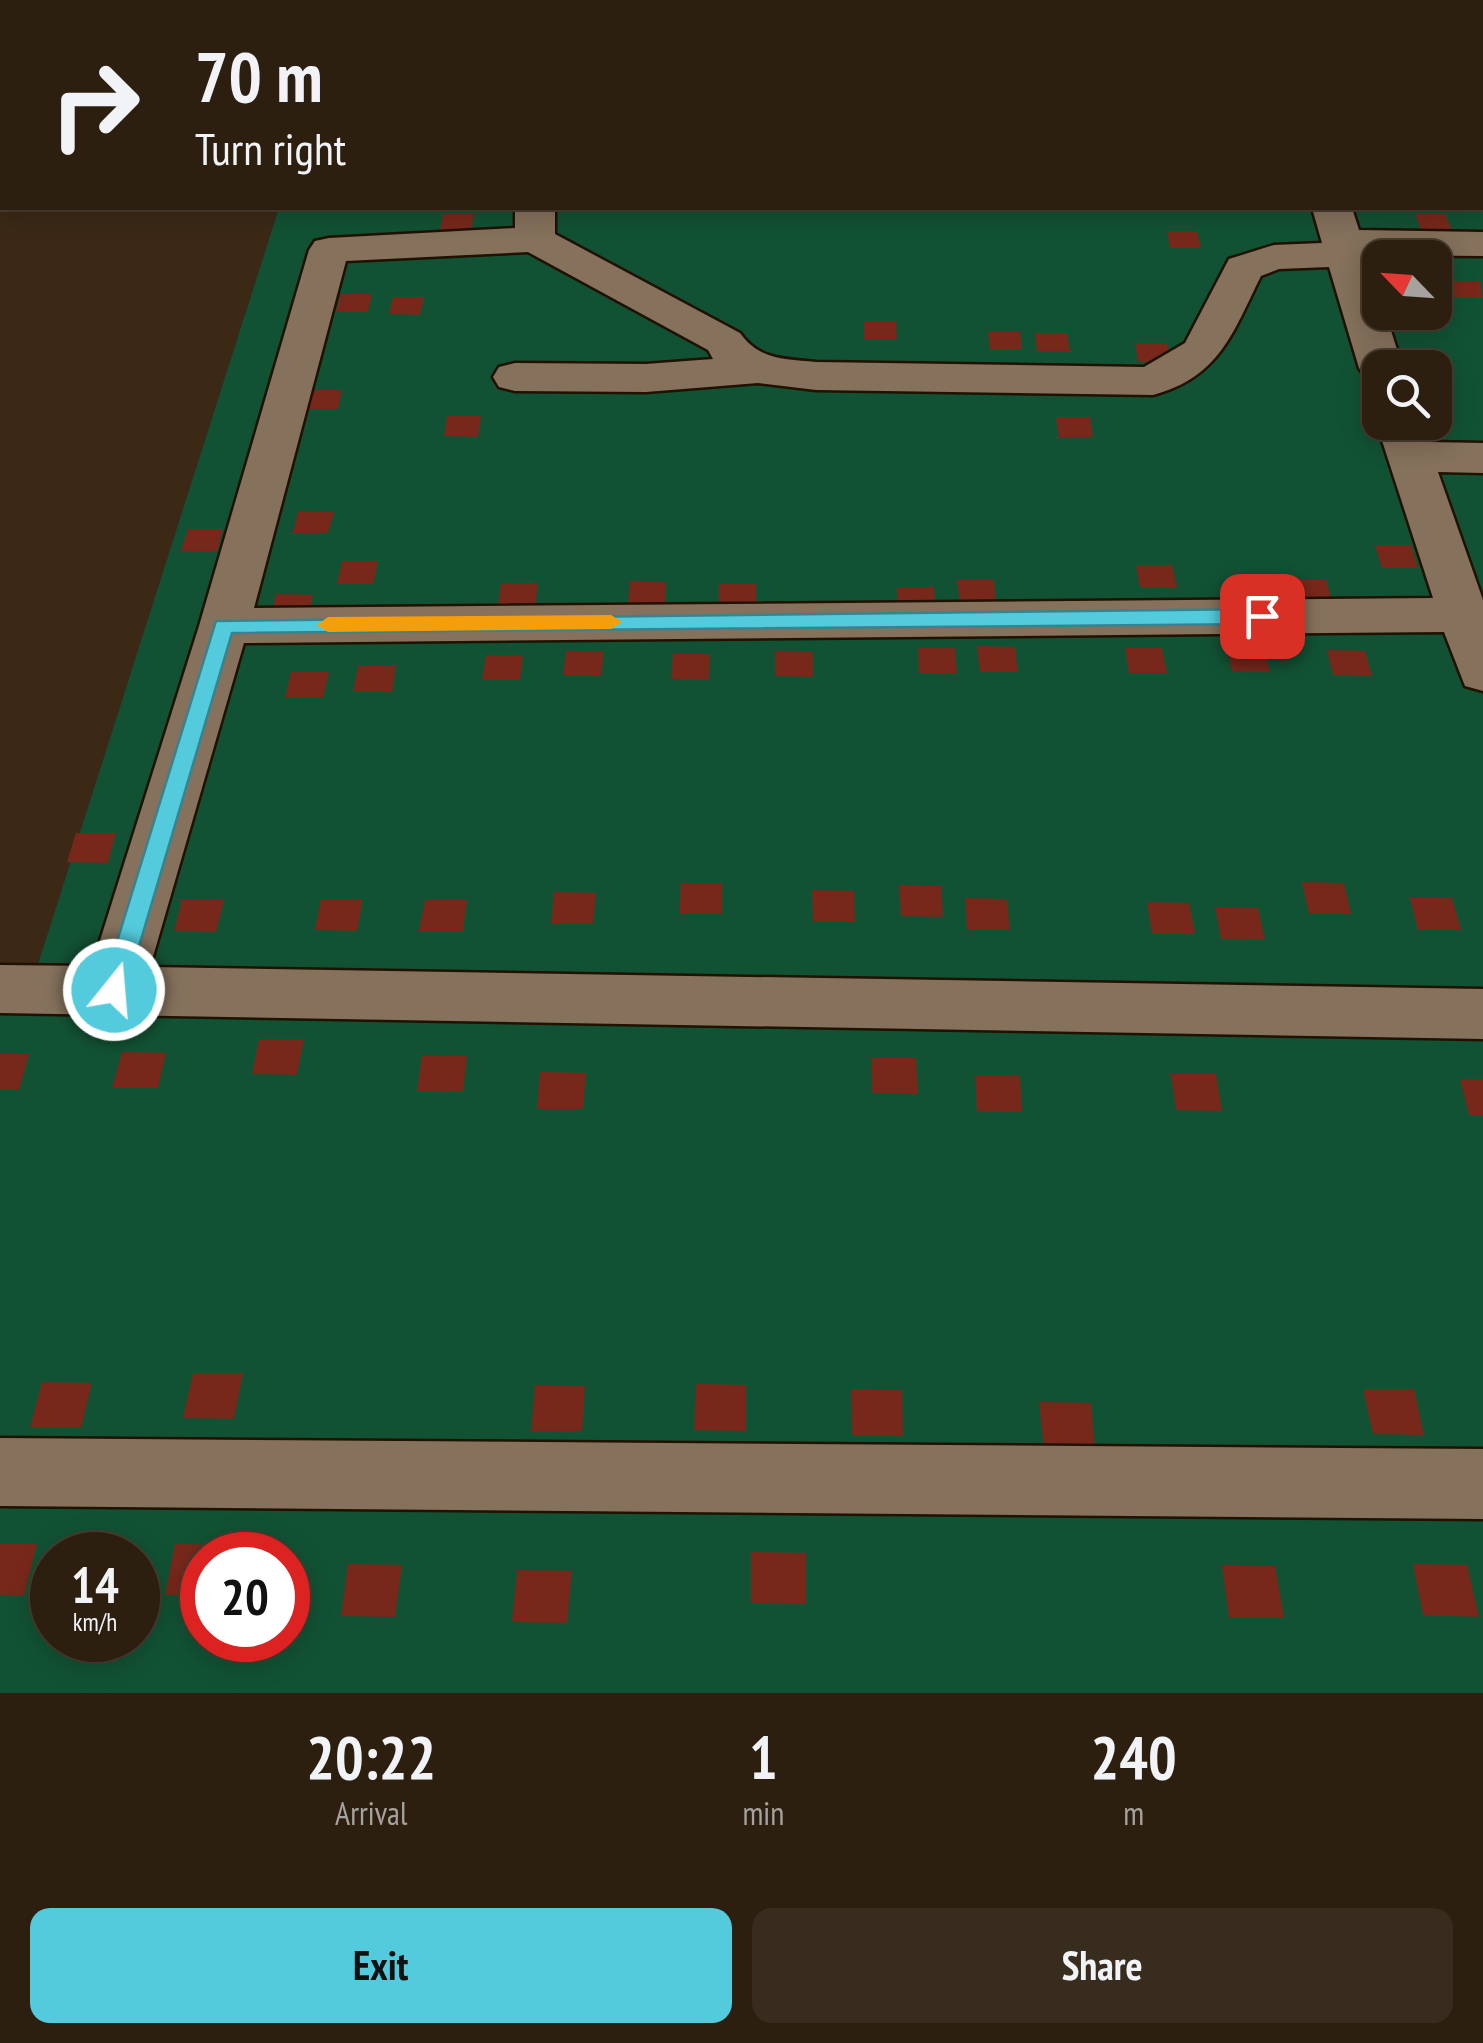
<!DOCTYPE html>
<html lang="en">
<head>
<meta charset="utf-8">
<style>
  :root { --surface:#2c1f10; --page:#382c1e; --text:#f1f3f6; --muted:#a6a29f; --line:#483d30; --accent:#53cbdc }
  body { margin:0; font-family:"PT Sans Narrow",sans-serif; background:var(--page); color:var(--text); height:100vh; display:flex; flex-direction:column; font-size:38px; white-space:nowrap }
  * { box-sizing:border-box; margin:0 }
  p { font-size:32px; color:var(--muted) }
  .icon { flex:none; width:55px; height:55px; fill:none; stroke:currentColor; stroke-width:2; stroke-linecap:round; stroke-linejoin:round }
  .map { position:relative; height:1693px; overflow:hidden }
  .details { display:flex; flex-direction:column; background:var(--surface); flex:1 }
  .details>* { flex:none }
  .banner { position:absolute; left:0px; top:0px; width:1485px; height:210px; box-shadow:0 5px 25px #0003,0 0 0 2px var(--line); background:#2c1f10; color:var(--text); overflow:hidden }
  .needle { width:65px; rotate:295deg }
  .tools { position:absolute; left:1362px; top:240px; display:grid; gap:20px }
  .tools a { display:grid; place-items:center; width:90px; height:90px; border-radius:20px; background:var(--surface); box-shadow:0 5px 25px #0003,0 0 0 2px var(--line); font-size:50px }
  .speed { position:absolute; left:30px; top:1532px; display:flex; gap:20px; font-size:50px; font-weight:700; text-align:center }
  .speed>* { display:grid; place-content:center; width:130px; height:130px; border-radius:50%; background:var(--surface); box-shadow:0 5px 25px #0003,0 0 0 2px var(--line); line-height:1 }
  .speed small { font-size:25px; font-weight:400 }
  .speed .limit { border:15px solid #d22; background:#fff; color:#111 }
  .pin { position:absolute; display:grid; place-items:center; width:85px; height:85px; color:#fff; margin:-42px; border-radius:20px; box-shadow:0 5px 15px #0006 }
  .me { position:absolute; width:110px; margin:-55px; rotate:17deg; stroke-linejoin:round; filter:drop-shadow(0 0 8px #0008) }
  .turn { display:flex; align-items:center; gap:35px; height:210px; padding:0 30px; font-size:45px }
  .turn .icon { width:130px; height:130px; stroke-width:2.5 }
  .turn b { display:block; font-size:70px; line-height:85px }
  .eta { display:flex; justify-content:space-evenly; align-items:center; height:170px; text-align:center }
  .eta b { font-size:60px; font-weight:700; line-height:70px }
  .action { display:flex; gap:20px; margin-top:auto; padding:20px 30px }
  .action a { flex:1; height:115px; border-radius:20px; background:var(--accent); color:#111; font-size:40px; font-weight:700; line-height:115px; text-align:center }
  .action a+a { background:var(--page); color:var(--text) }
  .map>svg:first-child { display:block }
  .green { fill:#125234; fill-rule:evenodd }
  .building { fill:#78281b }
  .lines { fill:none; stroke-linecap:round; stroke-linejoin:round }
  .minor-casing { stroke:#211101; stroke-width:5 }
  .minor { fill:#85715c; fill-rule:evenodd }
  .route { fill:#53cbdc; stroke:#36848f; stroke-width:2.5 }
  .slow { fill:#f59e0b }
</style>
</head>
<body>
<div class="map">
<svg width="1483" height="1693" viewBox="0 0 1483 1693">
  <rect width="100%" height="100%" fill="#3b2916"/>
  <!-- green -->
  <path class="green" d="M1193 0H1483V1693H0V977H34L279 208H1482V2ZM1380 258H1435V312H1380ZM1380 368H1435V422H1380ZM52 1555H138V1640H52ZM202 1555H288V1640H202Z"/>
  <!-- building -->
  <path class="building" d="M443 214H474L471 230H440Z
    M1415 214H1445L1452 230H1421Z
    M1167 231H1197L1201 248H1170Z
    M1449 281H1480L1483 298H1455Z
    M341 294H372L368 312H336Z
    M393 297H424L420 315 389 314Z
    M864 321H896L897 339H864Z
    M988 332H1020L1022 350H990Z
    M1035 333H1067L1070 351H1037Z
    M1135 343H1167L1171 362H1138Z
    M309 390H342L338 409H305Z
    M447 416H481L478 437 444 436Z
    M1056 417H1090L1093 437H1059Z
    M298 511 334 512 328 533H293Z
    M188 529H223L217 551H181Z
    M1375 545H1411L1418 568H1382Z
    M342 561H378L373 584H337Z
    M1136 565H1172L1177 588H1140Z
    M957 580H994L996 604 960 603Z
    M1290 580H1326L1333 604 1296 603Z
    M630 581 666 582 665 605H628Z
    M501 583H538L535 607 498 606Z
    M719 584H756V608L719 607Z
    M897 587H934L935 611H898Z
    M276 594 313 595 308 619 271 618Z
    M977 646 1015 647 1018 672H980Z
    M1226 646 1264 647 1270 672 1232 671Z
    M918 648H955L957 674 919 673Z
    M1125 648H1162L1167 673H1129Z
    M1327 650 1365 651 1372 676 1333 675Z
    M566 651H604L601 676H563Z
    M775 651 813 652V677L775 676Z
    M673 654H710L709 680 671 679Z
    M486 655H523L520 680H482Z
    M358 666H396L392 692H353Z
    M291 672H329L323 698H285Z
    M76 833H116L108 863 67 862Z
    M1302 882 1344 883 1351 914H1309Z
    M681 883H722V914H679Z
    M899 885 941 886 943 917 901 916Z
    M812 890 854 891 855 922H813Z
    M554 892 596 893 593 924H551Z
    M965 898 1007 899 1010 930H967Z
    M1410 898H1452L1461 930H1418Z
    M321 899H363L357 931 315 930Z
    M182 900H224L216 932 174 931Z
    M425 900H467L463 931H419Z
    M1147 902 1189 903 1195 934H1152Z
    M1215 907 1258 908 1265 940 1221 939Z
    M259 1039H304L297 1075 252 1074Z
    M122 1052 166 1053 158 1088H112Z
    M0 1054H29L19 1090H0Z
    M422 1055 467 1056 463 1092 417 1091Z
    M871 1058H916L918 1094 872 1093Z
    M540 1072 586 1073 583 1109H537Z
    M1171 1074H1216L1222 1111 1176 1110Z
    M975 1075H1020L1022 1112 977 1111Z
    M1460 1079H1483V1115H1469Z
    M193 1373H243L234 1419 183 1418Z
    M42 1382 92 1383 81 1428H30Z
    M696 1384 746 1385V1431L694 1430Z
    M535 1385 585 1386 582 1431H531Z
    M851 1389 902 1390 903 1436H852Z
    M1363 1389H1414L1424 1435 1373 1434Z
    M1039 1402 1091 1403 1095 1449H1044Z
    M0 1544H37L24 1596 0 1595Z
    M175 1544 228 1545 227 1555H202V1596L165 1595Z
    M751 1552 806 1553V1604L751 1603Z
    M348 1564 402 1565 395 1617 341 1616Z
    M1413 1564 1467 1565 1479 1617 1423 1615Z
    M1222 1565 1275 1566 1284 1618H1229Z
    M517 1570 572 1571 567 1623 512 1622Z"/>
  <g class="lines">
    <!-- minor casing -->
    <g class="minor-casing">
      <path id="minor" d="M534 0H570V2H535Z
        M1242 0H1276L1278 2H1243Z
        M1482 64H1483V86H1482Z
        M515 208H555V234L740 333C759 360 785 359 816 362L1144 367 1185 343 1229 259 1274 245 1322 243 1312 208H1352L1359 230 1483 232V256L1368 255 1380 296V312H1385L1403 368H1380V381L1366 378 1359 368 1329 267 1279 269 1261 276C1233 332 1220 377 1153 395L816 390 758 383 646 392 515 391 499 387 493 377 499 367 515 363 646 364 713 359 708 350 528 252 346 261 254 608 1433 598 1376 422 1380 415V422H1421L1428 442 1483 443V473L1438 472 1483 600V691L1465 686 1444 632 244 643 150 967 1483 989V1039L0 1013V965L92 966 199 626 309 250 315 241 329 238 515 228Z
        M0 1438 1483 1449V1519L0 1506Z"/>
    </g>
    <!-- minor -->
    <use href="#minor" class="minor"/>
  </g>
  <!-- route -->
  <path class="route" d="M1262 609 1273 616 1262 624 232 633 126 990 123 997H106L102 990 216 621Z"/>
  <!-- slow -->
  <path class="slow" d="M611 615 622 622 611 629 328 632 317 625 328 617Z"/>
</svg>
<div class="tools">
<a><svg class="needle" viewBox="-14 -14 28 28"><path d="M0-13l5 13h-10z" fill="#e53935"/><path d="M0 13l5-13h-10z" fill="#a6a29f"/></svg></a>
<a><svg class="icon" aria-label="search" viewBox="0 0 24 24"><circle cx="10" cy="10" r="6"/><path d="M15 15l6 6"/></svg></a>
</div>
<div class="speed"><div>14<small>km/h</small></div><div class="limit">20</div></div>
<div class="pin" style="left:1262px;top:616px;background:#d93025"><svg class="icon" aria-label="arrive" viewBox="0 0 24 24"><path d="M6 21V4h12l-3 4 3 4H6"/></svg></div>
<svg class="me" style="left:114px;top:990px" viewBox="-20 -20 40 40"><circle r="17" fill="#53cbdc" stroke="#fff" stroke-width="3"/><path d="M0-11L8 9 0 5-8 9z" fill="#fff"/></svg>
<div class="banner">
<div class="turn"><svg class="icon" aria-label="right" viewBox="0 0 24 24"><path d="M7 20v-9h11M14 6l5 5-5 5"/></svg><div><b>70 m</b>Turn right</div></div>
</div>
</div>
<section class="details">
<div class="eta">
<div><b>20:22</b><p>Arrival</p></div>
<div><b>1</b><p>min</p></div>
<div><b>240</b><p>m</p></div>
</div>
<div class="action"><a>Exit</a><a>Share</a></div>
</section>
</body>
</html>
